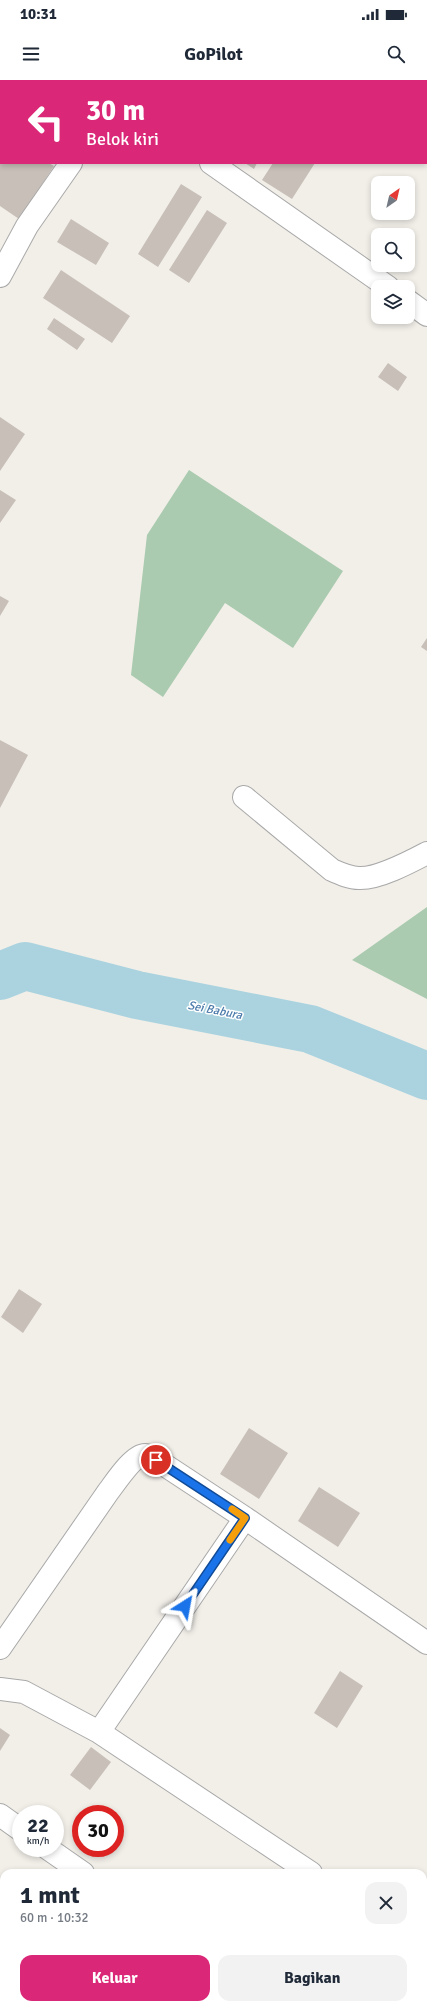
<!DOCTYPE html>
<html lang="id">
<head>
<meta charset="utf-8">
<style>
  :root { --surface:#fff; --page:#f2f2f3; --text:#1f2937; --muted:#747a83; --accent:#db2777 }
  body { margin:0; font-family:Signika,sans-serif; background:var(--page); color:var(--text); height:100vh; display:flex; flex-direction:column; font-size:15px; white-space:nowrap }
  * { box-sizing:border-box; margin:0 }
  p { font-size:13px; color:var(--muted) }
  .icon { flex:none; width:22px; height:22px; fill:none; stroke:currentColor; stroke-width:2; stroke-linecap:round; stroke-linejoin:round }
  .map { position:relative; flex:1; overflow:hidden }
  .drawer { position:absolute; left:0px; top:1789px; width:427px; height:140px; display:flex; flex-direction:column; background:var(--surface); border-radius:12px 12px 0 0; box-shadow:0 2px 6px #0003 }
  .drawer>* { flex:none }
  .banner { position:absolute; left:0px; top:0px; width:427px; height:84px; box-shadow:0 2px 6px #0003; background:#db2777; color:#fff; overflow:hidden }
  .needle { width:26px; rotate:34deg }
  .buttons { position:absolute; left:371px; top:96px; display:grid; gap:8px }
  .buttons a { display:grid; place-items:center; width:44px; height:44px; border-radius:8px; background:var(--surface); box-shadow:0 2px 6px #0003; font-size:20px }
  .speed { position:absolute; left:12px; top:1725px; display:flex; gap:8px; font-size:20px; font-weight:700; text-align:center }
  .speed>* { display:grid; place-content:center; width:52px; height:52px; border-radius:50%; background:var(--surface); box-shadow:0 2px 6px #0003; line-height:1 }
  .speed small { font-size:10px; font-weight:400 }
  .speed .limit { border:6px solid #d22; background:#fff; color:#111 }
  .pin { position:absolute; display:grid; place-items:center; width:34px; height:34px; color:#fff; margin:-17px; border:2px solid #fff; border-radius:50%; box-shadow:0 1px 4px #0007 }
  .me { position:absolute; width:44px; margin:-22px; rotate:34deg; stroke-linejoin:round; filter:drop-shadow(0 0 3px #0008) }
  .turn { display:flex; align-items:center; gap:14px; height:84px; padding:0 20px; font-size:18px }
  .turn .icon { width:52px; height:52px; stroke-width:2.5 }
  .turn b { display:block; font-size:28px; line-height:34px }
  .round { display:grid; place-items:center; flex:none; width:42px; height:42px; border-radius:12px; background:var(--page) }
  .headline { display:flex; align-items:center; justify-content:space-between; height:68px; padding:0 20px }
  h1 { font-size:24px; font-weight:700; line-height:30px }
  .primary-button { display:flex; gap:8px; margin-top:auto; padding:8px 20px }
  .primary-button a { flex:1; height:46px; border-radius:12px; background:var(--accent); color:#fff; font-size:16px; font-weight:700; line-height:46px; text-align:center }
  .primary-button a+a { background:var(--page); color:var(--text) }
  .status { display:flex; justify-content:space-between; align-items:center; height:28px; padding:0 20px; background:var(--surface); direction:ltr }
  .status svg { height:11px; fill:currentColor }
  header { display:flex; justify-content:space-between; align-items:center; height:52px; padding:0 20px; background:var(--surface); font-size:18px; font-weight:700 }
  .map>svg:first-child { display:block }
  .cemetery { fill:#aacbaf }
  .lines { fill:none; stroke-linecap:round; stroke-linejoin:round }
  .river { stroke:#aad3df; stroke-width:48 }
  .building { fill:#c7bfb8 }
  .minor-casing { stroke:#a9a9a9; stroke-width:24 }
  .minor { stroke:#fff; stroke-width:22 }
  .route-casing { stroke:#114b97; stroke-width:10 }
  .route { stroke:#1a73e8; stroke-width:7 }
  .slow { stroke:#f59e0b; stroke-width:7 }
  .labels { text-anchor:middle; stroke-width:3; stroke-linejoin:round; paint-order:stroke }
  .water-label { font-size:12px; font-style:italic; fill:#4a7aab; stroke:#fff }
</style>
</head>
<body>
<div class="status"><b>10:31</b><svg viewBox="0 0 49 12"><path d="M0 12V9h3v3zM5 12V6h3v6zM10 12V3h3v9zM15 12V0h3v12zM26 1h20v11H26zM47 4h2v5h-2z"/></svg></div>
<header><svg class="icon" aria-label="menu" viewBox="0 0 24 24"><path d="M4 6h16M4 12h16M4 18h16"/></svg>GoPilot<svg class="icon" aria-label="search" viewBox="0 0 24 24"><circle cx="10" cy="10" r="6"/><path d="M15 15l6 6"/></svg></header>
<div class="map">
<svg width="427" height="1929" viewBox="0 0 427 1929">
  <rect width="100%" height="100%" fill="#f2efe9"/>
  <!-- cemetery -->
  <path class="cemetery" d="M189 390 343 491 293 568 225 523 163 617 131 595 147 455Z
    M427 827V919L352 880Z"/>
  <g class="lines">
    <!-- river -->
    <path class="river" d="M0 896 25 886 137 915 310 949 427 996"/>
  </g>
  <!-- building -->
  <path class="building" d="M0 83H49L54 86 19 139 0 126Z
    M245 83H257L254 89Z
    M273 83H315L292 119 262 100Z
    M181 104 202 117 158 187 138 174Z
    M207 130 227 143 189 203 169 190Z
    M71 139 109 163 96 185 57 162Z
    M61 190 130 236 112 263 43 218Z
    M54 238 85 259 77 270 47 249Z
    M388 283 407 297 398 311 378 297Z
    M0 337 25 354 0 391Z
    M0 410 16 420 0 443Z
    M0 516 9 521 0 536Z
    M427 558V571L421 567Z
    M0 660 28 675 0 728Z
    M19 1209 42 1224 23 1253 1 1237Z
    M249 1348 288 1373 259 1419 220 1394Z
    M319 1407 360 1433 338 1467 298 1441Z
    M340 1591 363 1606 337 1648 314 1633Z
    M0 1648 10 1655 0 1671Z
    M91 1667 111 1682 90 1710 70 1695Z"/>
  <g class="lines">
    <!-- minor casing -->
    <g class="minor-casing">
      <path id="minor" d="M90 0 91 1
        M130 1V0
        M260 1 261 0
        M0 11 1 10
        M211 83 388 207
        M0 196 27 146 71 83
        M408 221 427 235
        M244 717 332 790C341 794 350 798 359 798 378 799 410 782 427 773
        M245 1438 427 1563
        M0 1568 108 1412C115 1403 133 1375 145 1375 148 1375 153 1378 157 1380L245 1438 99 1652
        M0 1609 24 1612 99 1652 311 1793
        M0 1735 21 1750
        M47 1768 83 1793
        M0 1892 4 1894
        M48 1925 53 1929
        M271 1925 277 1929"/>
    </g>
    <!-- minor -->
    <use href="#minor" class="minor"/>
  </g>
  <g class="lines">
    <!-- route casing -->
    <g class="route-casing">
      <path id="route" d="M156 1380 245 1438 185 1526"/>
    </g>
    <!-- route -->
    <use href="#route" class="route"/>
    <!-- slow -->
    <path class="slow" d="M230 1460 245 1438 232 1429"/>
  </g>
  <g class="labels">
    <!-- water labels -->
    <g class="water-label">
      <text transform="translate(215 930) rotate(11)" y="4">Sei Babura</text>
    </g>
  </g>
</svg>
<div class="buttons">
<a><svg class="needle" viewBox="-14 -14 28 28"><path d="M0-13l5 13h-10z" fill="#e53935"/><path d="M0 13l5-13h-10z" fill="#747a83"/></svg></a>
<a><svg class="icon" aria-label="search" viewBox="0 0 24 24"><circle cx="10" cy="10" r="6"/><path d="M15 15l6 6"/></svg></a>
<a><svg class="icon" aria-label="layers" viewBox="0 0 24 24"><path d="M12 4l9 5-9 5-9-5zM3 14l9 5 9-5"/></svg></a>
</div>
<div class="speed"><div>22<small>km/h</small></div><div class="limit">30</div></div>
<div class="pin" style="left:156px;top:1380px;background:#d93025"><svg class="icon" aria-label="arrive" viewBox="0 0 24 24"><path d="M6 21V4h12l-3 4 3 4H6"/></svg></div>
<svg class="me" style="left:185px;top:1526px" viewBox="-20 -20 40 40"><path d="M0-17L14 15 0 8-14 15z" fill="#1a73e8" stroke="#fff" stroke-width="4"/></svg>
<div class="banner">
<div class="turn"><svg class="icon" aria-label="left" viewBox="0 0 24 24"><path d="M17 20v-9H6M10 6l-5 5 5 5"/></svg><div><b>30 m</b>Belok kiri</div></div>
</div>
<section class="drawer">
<div class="headline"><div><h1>1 mnt</h1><p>60 m · 10:32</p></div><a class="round"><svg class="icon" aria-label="close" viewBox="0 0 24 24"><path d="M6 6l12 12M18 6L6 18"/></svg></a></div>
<div class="primary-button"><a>Keluar</a><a>Bagikan</a></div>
</section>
</div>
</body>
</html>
